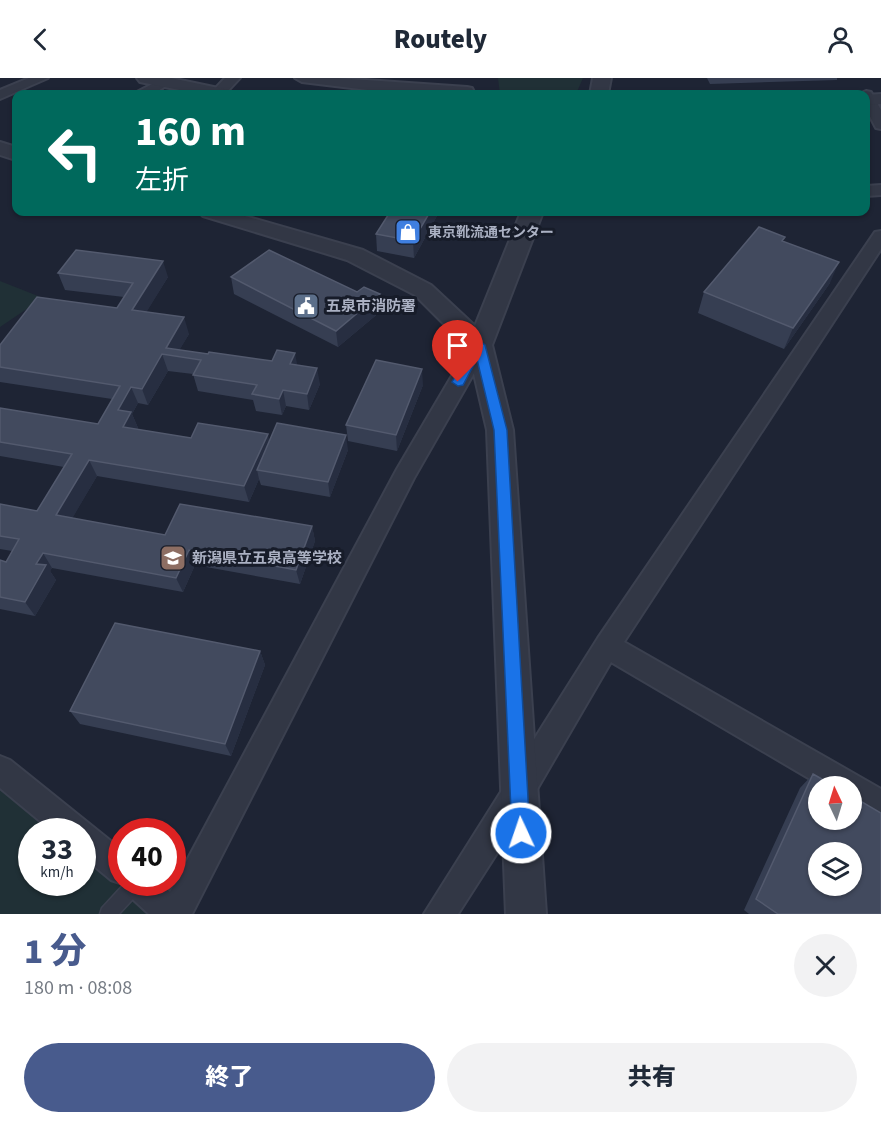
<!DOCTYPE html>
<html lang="ja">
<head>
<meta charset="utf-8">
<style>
  :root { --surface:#fff; --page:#f2f2f3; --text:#1f2937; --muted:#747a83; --accent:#485b8d }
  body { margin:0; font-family:"Source Sans 3","Noto Sans JP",sans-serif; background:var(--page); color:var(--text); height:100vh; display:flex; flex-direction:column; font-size:22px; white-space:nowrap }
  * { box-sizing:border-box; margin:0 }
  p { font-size:20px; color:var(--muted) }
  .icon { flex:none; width:33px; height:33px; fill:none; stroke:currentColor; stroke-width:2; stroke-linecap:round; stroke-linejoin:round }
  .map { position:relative; height:836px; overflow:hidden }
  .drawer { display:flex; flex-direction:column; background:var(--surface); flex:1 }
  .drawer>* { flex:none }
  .guide { position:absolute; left:12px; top:12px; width:858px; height:126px; border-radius:12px; box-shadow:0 2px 4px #0004; background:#00695c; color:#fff; overflow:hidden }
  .needle { width:39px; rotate:356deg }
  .tools { position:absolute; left:808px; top:698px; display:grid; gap:12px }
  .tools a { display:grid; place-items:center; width:54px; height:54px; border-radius:50%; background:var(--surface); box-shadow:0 2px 4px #0004; font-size:30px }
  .speed { position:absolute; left:18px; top:740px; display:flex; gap:12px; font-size:30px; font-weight:700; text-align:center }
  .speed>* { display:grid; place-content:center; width:78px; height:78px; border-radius:50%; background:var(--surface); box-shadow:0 2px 4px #0004; line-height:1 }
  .speed small { font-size:15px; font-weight:400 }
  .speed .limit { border:9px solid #d22; background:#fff; color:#111 }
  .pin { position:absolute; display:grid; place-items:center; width:51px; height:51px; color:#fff; margin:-62px -26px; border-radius:50% 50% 50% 0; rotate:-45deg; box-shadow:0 0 6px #0007 }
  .pin .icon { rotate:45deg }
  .me { position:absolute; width:66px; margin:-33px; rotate:357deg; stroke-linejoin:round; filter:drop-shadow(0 0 4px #0008) }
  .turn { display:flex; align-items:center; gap:21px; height:126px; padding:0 24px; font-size:27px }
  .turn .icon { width:78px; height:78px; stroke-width:2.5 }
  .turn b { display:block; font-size:42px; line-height:51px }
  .round { display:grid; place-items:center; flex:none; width:63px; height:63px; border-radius:32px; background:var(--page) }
  .head { display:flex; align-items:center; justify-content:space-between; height:102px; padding:0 24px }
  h1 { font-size:36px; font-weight:800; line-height:45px; color:var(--accent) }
  .button { display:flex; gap:12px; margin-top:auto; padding:12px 24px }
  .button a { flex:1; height:69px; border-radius:36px; background:var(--accent); color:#fff; font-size:24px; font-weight:800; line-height:69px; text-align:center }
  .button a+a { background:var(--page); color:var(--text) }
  header { display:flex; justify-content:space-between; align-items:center; height:78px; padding:0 24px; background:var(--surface); font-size:27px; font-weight:800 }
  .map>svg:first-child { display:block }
  .green { fill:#203036 }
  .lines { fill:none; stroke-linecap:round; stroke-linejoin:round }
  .service-casing { stroke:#3b404f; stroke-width:3 }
  .minor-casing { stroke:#3b404f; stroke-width:4 }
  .tertiary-casing { stroke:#3b404f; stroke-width:4 }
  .service { fill:#323745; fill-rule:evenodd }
  .minor { fill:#323745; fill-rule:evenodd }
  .tertiary { fill:#323745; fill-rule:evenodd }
  .wall { fill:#363e52 }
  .shaded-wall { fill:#272e41 }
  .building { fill:#424a5e; stroke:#535a6e; stroke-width:1.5; fill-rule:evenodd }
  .route { fill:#1a73e8; stroke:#114b97; stroke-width:1.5 }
  .labels { text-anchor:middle; stroke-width:6; stroke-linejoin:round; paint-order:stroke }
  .far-poi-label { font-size:14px; font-weight:bold; fill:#abb1c3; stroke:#171c29; text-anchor:start }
  .poi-label { font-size:15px; font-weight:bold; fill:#abb1c3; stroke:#171c29; text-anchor:start }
</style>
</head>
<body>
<header><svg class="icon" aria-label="back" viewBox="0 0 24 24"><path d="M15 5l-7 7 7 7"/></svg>Routely<svg class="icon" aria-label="person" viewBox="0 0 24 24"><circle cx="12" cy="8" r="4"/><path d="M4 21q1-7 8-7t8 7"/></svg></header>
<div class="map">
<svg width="881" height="836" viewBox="0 0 881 836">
  <rect width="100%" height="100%" fill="#1e2434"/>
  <!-- green -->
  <path class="green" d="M498 0H583L576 16H500Z
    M0 203 43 220 0 249Z
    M0 676 82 753H32V804H82V753L122 804 171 836H0Z"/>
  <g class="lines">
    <!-- service casing -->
    <g class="service-casing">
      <path id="service" d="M126 804H145L143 810 119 836H100L102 830Z"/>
    </g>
    <!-- minor casing -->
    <g class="minor-casing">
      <path id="minor" d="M29 0H48L0 21V12Z
        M225 0H240L225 16H210Z
        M295 0H337L467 9 472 10 475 16 368 12 302 4Z
        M162 1 169 5C159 15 147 17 133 16Z
        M866 13 871 14 881 32V51L876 50 866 31V16H859Z
        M881 107V117L866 118V108Z
        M881 153V171L624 564 881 711V741L852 726V708H822L611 584 529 725 458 836H424L598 560 875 154Z
        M480 260 487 262 490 267 414 400 192 836H149L126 815 123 806 111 802 82 778V753H52L0 710V678L10 682 122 772V804H159L170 814 397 391 473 262Z"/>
    </g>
    <!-- tertiary casing -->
    <g class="tertiary-casing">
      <path id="tertiary" d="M137 0H171L228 12 231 16H199L140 4Z
        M593 0H611L608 16H590Z
        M881 16V26L866 27V17Z
        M0 64 16 69V82L0 77Z
        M199 134H231L363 172 431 207 475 248 521 134H543L492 267 513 352 546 836H506L487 352 468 270 415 217 347 182 203 138Z"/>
    </g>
    <!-- service -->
    <use href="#service" class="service"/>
    <!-- minor -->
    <use href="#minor" class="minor"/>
    <!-- tertiary -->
    <use href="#tertiary" class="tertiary"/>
  </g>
  <!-- wall -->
  <path class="wall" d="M707 0H837V2L710 6Z
    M438 136 414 180 377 173 376 156Z
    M783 163 830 205 784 271 698 235 704 214Z
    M58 195 168 199 146 234 189 256 179 272 297 287 320 306 309 332 286 328 282 337 256 333 253 322 198 313 193 296 168 293 148 327 138 325 132 336 138 350 137 351 191 360 269 363 348 372 330 419 261 407 259 401 249 424 97 398 72 440 165 457 312 448 315 463 300 506 195 487 183 514 52 490 50 493 56 502 35 538 0 531V482L6 484 12 473 0 471V426L37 433 64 389 0 378V330L98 346 112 321 0 304V267L117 230 124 219 65 212Z
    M231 199 381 233 338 269 234 216Z
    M423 307 397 373 348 363 346 347Z
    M260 573 265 587 231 678 80 646 70 633Z
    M813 696 881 836H749L744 832 800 710Z"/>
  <!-- shaded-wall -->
  <path class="shaded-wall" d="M430 134H438V136L414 180 413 163Z
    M163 183 168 199 138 248 132 232Z
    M839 184 830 205 784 271 793 250Z
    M380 216 381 233 338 269 336 253Z
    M184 239 189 256 176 278 166 270Z
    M295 275 298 291 290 286Z
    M162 276 168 293 148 327 142 311Z
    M317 290 320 306 309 332 307 316Z
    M422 291 423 307 397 373 396 357Z
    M131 309 138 325 132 336 138 350 130 365 123 349 118 332Z
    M283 312 286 328 282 337 279 321Z
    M268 356 271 372 257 392 259 401 249 424 244 408Z
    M346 357 348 372 330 419 328 404Z
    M89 382 97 398 65 453 56 437Z
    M312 448 315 463 300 506 296 492Z
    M189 472 195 487 183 514 176 500Z
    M43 475 52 490 50 493 56 502 35 538 25 524 36 486Z
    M260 573 265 587 231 678 225 666Z"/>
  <!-- building -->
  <path class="building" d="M390 134H430L413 163 376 156Z
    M759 149 785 159 782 163 839 184 793 250 704 214Z
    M76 172 163 183 132 232 184 239 166 270 208 276 209 274 272 283 277 272 295 275 290 286 317 290 307 316 283 312 279 321 252 316 257 307 193 297 201 282 162 276 142 311 131 309 118 332 131 334 123 349 191 360 198 345 268 356 244 408 89 382 56 437 165 457 180 426 312 448 296 492 189 472 176 500 43 475 36 486 46 487 25 524 0 519V482L6 484 19 461 0 458V426L37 433 72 376 0 364V330L98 346 120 308 0 289V267L37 219 117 230 133 205 58 195Z
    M269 172 357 214 364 209 380 216 336 253 231 199Z
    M376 282 422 291 396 357 346 347Z
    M277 345 346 357 328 404 257 392Z
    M115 545 260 573 225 666 70 633Z
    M813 696 834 708H819V741H852V718L881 735V836H778L756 821ZM819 774H852V807H819Z"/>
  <!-- route -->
  <path class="route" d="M480 263 485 267 507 352 530 755 528 762 521 764 515 762 512 755 494 352 477 281 463 307 458 308 452 304 475 264Z"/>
  <!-- icons -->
  <defs>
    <g id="shop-square" transform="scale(1.35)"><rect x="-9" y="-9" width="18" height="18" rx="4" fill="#3f7fe0" stroke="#171c29"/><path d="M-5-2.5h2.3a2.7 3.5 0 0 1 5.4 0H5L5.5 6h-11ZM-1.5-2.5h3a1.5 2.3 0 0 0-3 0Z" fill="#fff"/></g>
    <g id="civic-square" transform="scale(1.35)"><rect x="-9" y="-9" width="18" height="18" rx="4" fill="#5c6f8a" stroke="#171c29"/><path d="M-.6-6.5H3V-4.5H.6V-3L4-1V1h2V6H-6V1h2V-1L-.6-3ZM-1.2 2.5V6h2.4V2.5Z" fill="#fff"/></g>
    <g id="school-square" transform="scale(1.35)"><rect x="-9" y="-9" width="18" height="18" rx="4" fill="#8d6e63" stroke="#171c29"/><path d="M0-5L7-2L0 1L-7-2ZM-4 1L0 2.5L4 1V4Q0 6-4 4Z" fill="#fff"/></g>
  </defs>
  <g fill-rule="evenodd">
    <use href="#shop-square" x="408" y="154"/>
    <use href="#civic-square" x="306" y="228"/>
    <use href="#school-square" x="173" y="480"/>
  </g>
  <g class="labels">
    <!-- far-poi labels -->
    <g class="far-poi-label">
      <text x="428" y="159">東京靴流通センター</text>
    </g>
    <!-- poi labels -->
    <g class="poi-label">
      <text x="326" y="233">五泉市消防署</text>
      <text x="192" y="485">新潟県立五泉高等学校</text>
    </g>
  </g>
</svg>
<div class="tools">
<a><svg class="needle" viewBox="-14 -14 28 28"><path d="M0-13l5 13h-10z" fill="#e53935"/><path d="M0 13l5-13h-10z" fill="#747a83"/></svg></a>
<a><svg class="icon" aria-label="layers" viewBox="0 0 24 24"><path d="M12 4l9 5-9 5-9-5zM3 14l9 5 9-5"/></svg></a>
</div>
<div class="speed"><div>33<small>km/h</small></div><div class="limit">40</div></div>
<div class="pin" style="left:458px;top:304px;background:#d93025"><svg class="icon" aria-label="arrive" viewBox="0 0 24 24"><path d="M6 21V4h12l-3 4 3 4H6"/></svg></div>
<svg class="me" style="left:521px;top:755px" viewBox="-20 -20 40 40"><circle r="17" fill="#1a73e8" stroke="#fff" stroke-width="3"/><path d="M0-11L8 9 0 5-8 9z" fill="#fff"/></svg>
<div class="guide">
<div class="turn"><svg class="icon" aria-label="left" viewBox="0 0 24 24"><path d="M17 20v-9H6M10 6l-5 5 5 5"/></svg><div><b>160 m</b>左折</div></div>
</div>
</div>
<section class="drawer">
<div class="head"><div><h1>1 分</h1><p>180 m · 08:08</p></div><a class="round"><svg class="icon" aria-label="close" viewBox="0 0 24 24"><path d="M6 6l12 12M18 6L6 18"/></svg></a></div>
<div class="button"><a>終了</a><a>共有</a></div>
</section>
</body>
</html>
